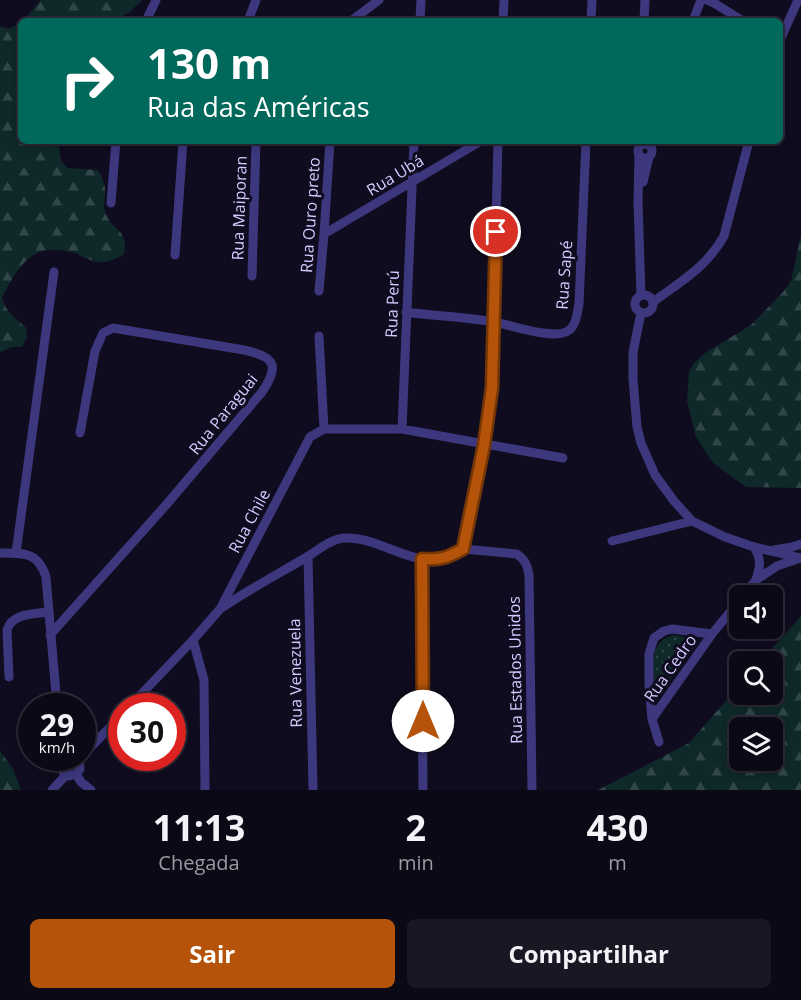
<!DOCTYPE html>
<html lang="pt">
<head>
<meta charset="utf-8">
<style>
  :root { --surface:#0c0917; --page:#1a1724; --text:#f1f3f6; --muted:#9a9aa1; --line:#2c2a36; --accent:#b45309 }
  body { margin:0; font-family:"Open Sans",sans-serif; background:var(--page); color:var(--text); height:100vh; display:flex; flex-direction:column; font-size:22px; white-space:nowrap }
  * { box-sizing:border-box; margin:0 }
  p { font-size:20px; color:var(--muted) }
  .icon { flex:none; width:33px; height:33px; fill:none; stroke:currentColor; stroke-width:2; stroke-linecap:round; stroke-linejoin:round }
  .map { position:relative; height:790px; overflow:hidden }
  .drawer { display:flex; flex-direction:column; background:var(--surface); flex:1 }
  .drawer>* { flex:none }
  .banner { position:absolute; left:18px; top:18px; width:765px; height:126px; border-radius:9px; box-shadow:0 3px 9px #0003,0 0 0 2px var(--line); background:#00695c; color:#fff; overflow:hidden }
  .fabs { position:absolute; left:729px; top:585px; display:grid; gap:12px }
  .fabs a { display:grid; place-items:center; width:54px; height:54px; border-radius:9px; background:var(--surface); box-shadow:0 3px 9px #0003,0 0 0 2px var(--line); font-size:30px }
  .speed { position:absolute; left:18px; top:693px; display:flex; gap:12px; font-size:30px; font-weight:700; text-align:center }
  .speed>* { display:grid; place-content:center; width:78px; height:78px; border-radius:50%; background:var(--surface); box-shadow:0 3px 9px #0003,0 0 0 2px var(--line); line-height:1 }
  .speed small { font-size:15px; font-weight:400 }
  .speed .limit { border:9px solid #d22; background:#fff; color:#111 }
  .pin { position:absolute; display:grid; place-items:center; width:51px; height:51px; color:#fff; margin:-26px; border:3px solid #fff; border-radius:50%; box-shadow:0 2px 6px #0007 }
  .me { position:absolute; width:66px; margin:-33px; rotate:0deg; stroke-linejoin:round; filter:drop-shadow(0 0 4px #0008) }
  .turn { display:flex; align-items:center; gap:21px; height:126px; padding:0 30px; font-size:27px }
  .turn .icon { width:78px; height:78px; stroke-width:2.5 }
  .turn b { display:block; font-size:42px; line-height:51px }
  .eta { display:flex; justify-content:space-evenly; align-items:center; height:102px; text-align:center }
  .eta b { font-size:36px; font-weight:700; line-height:42px }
  .button { display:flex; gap:12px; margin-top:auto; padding:12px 30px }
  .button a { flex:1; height:69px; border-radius:9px; background:var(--accent); color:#fff; font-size:24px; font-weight:700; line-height:69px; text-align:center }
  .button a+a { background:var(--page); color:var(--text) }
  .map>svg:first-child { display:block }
  .grass { fill:url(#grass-dots) }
  .forest { fill:url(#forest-firs); fill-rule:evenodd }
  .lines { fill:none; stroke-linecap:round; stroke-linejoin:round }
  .minor { stroke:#3d377e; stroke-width:9 }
  .route-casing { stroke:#753606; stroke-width:15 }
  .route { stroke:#b45309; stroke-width:10 }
  .labels { text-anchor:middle; stroke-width:6; stroke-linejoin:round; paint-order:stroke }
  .street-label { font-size:16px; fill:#d3caff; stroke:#100c1f }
</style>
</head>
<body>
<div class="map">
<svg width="801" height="790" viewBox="0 0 801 790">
  <defs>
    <pattern id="grass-dots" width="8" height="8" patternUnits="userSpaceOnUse" patternTransform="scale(1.5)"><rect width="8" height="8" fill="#0f2829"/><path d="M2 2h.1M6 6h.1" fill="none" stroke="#314649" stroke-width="1.8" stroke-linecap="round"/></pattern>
    <pattern id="forest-firs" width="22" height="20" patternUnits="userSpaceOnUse" patternTransform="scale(1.5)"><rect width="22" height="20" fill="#0f2829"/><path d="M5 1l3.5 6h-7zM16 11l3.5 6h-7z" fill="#314649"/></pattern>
  </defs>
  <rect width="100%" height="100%" fill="#100c1f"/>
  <!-- grass -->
  <path class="grass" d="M672 635C682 635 688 640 699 640L662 692 658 696 656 693 655 688C654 666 647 645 672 635Z"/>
  <!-- forest -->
  <path class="forest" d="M41 0H142L130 12 114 21H23Z
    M21 23V141H58L61 160 67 168 98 170C101 175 104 181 105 188 106 196 103 204 105 212 112 232 129 228 124 254 109 263 99 265 83 257 77 255 81 255 75 253 32 241 21 263 2 297 7 315 14 316 26 328L27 338 22 347H12L0 352V26L8 29Z
    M801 235V488L746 487 713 463 696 437 687 401 689 372 695 362 705 353 751 325 783 292 791 281Z
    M801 616V790H598L689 743 739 686 740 694H772V662L761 661ZM740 728H772V760H740Z
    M0 751 13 769 21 790H0Z"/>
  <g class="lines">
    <!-- minor -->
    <path class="minor" d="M707 0 714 3 743 21
      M146 21 156 0
      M248 21 256 0
      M351 21 379 0
      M420 21 421 0
      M503 21 504 0
      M591 21 592 0
      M644 21 645 0
      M693 21 701 0
      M780 40 798 0
      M638 151a7 7 0 1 1 14 0a7 7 0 1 1-14 0Z
      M639 154 638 202 641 296
      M643 182 649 157
      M111 203 116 141
      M324 234 481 141
      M175 255 183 141
      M252 276 256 141
      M319 291 324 234 330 141
      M635 304a9 9 0 1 1 18 0a9 9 0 1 1-18 0Z
      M653 302C681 281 706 268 724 236L749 141
      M406 312C435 316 465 317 494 322 511 325 550 339 566 332 576 328 577 314 579 304L586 141
      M641 313 633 352V379L637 427 641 443 655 475 674 501 692 521 725 537 754 547 801 558
      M319 336 324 429
      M402 429 414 141
      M612 541 692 521
      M754 547C762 559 760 567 756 580
      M463 549 517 554C525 560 527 564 529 575L532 790
      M774 550 792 547 801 544
      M0 553C24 553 38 552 46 577L57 706
      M16 553 54 272
      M308 556 313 790
      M421 559 423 790
      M743 596 756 580 777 566 800 558
      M220 609C248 590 278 574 307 557 318 550 331 539 344 538 378 536 413 568 446 558 452 556 458 552 463 549L484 445 492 388 498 141
      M50 635 166 505 262 392C280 365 275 357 244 350L113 328 103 333 95 351 80 433
      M193 640 204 680 205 790
      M9 677 7 630C12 613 35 614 49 612
      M130 706 193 640 220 609 310 437 324 429H402L563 458
      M652 719 712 634 740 600
      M659 742 652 719 649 684V654L654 638 664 631 672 629 712 634
      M82 756 122 715
      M69 758 63 762 61 768 64 774 69 776 76 774 80 769 79 761 73 758
      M76 774 81 782 91 790
      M52 790 66 775"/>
  </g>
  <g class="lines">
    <!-- route casing -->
    <g class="route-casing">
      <path id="route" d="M423 721 422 559C440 560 447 558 463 549L484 445 492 388 496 232"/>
    </g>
    <!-- route -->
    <use href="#route" class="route"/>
  </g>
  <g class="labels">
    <!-- street labels -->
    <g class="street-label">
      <text transform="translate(395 175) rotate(-31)" y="6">Rua Ubá</text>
      <text transform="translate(239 208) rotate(-88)" y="6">Rua Maiporan</text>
      <text transform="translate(310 215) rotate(-86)" y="6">Rua Ouro preto</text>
      <text transform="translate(564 275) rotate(-86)" y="6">Rua Sapé</text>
      <text transform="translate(392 304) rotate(-88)" y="6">Rua Perú</text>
      <text transform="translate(223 414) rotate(-51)" y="6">Rua Paraguai</text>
      <text transform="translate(249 521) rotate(-62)" y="6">Rua Chile</text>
      <text transform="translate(670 668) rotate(-55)" y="6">Rua Cedro</text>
      <text transform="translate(515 670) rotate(-91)" y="6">Rua Estados Unidos</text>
      <text transform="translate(295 673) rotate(-91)" y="6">Rua Venezuela</text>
    </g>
  </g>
</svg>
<div class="fabs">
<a><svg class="icon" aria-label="sound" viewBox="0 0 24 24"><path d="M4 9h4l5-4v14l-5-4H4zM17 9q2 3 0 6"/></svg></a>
<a><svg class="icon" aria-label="search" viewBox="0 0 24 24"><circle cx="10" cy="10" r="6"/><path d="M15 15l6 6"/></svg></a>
<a><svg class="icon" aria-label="layers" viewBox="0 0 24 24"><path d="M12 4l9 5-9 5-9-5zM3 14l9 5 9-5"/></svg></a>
</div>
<div class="speed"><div>29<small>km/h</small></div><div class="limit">30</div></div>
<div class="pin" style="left:496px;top:232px;background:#d93025"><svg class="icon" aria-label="arrive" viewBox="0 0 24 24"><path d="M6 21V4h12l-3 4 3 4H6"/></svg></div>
<svg class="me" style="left:423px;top:721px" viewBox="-20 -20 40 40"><circle r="19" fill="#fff"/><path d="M0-13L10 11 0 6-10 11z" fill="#b45309"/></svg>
<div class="banner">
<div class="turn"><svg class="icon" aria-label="right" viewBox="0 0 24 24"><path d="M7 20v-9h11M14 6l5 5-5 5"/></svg><div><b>130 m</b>Rua das Américas</div></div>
</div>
</div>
<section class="drawer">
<div class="eta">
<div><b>11:13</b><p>Chegada</p></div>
<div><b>2</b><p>min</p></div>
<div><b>430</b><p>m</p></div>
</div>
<div class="button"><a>Sair</a><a>Compartilhar</a></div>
</section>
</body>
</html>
